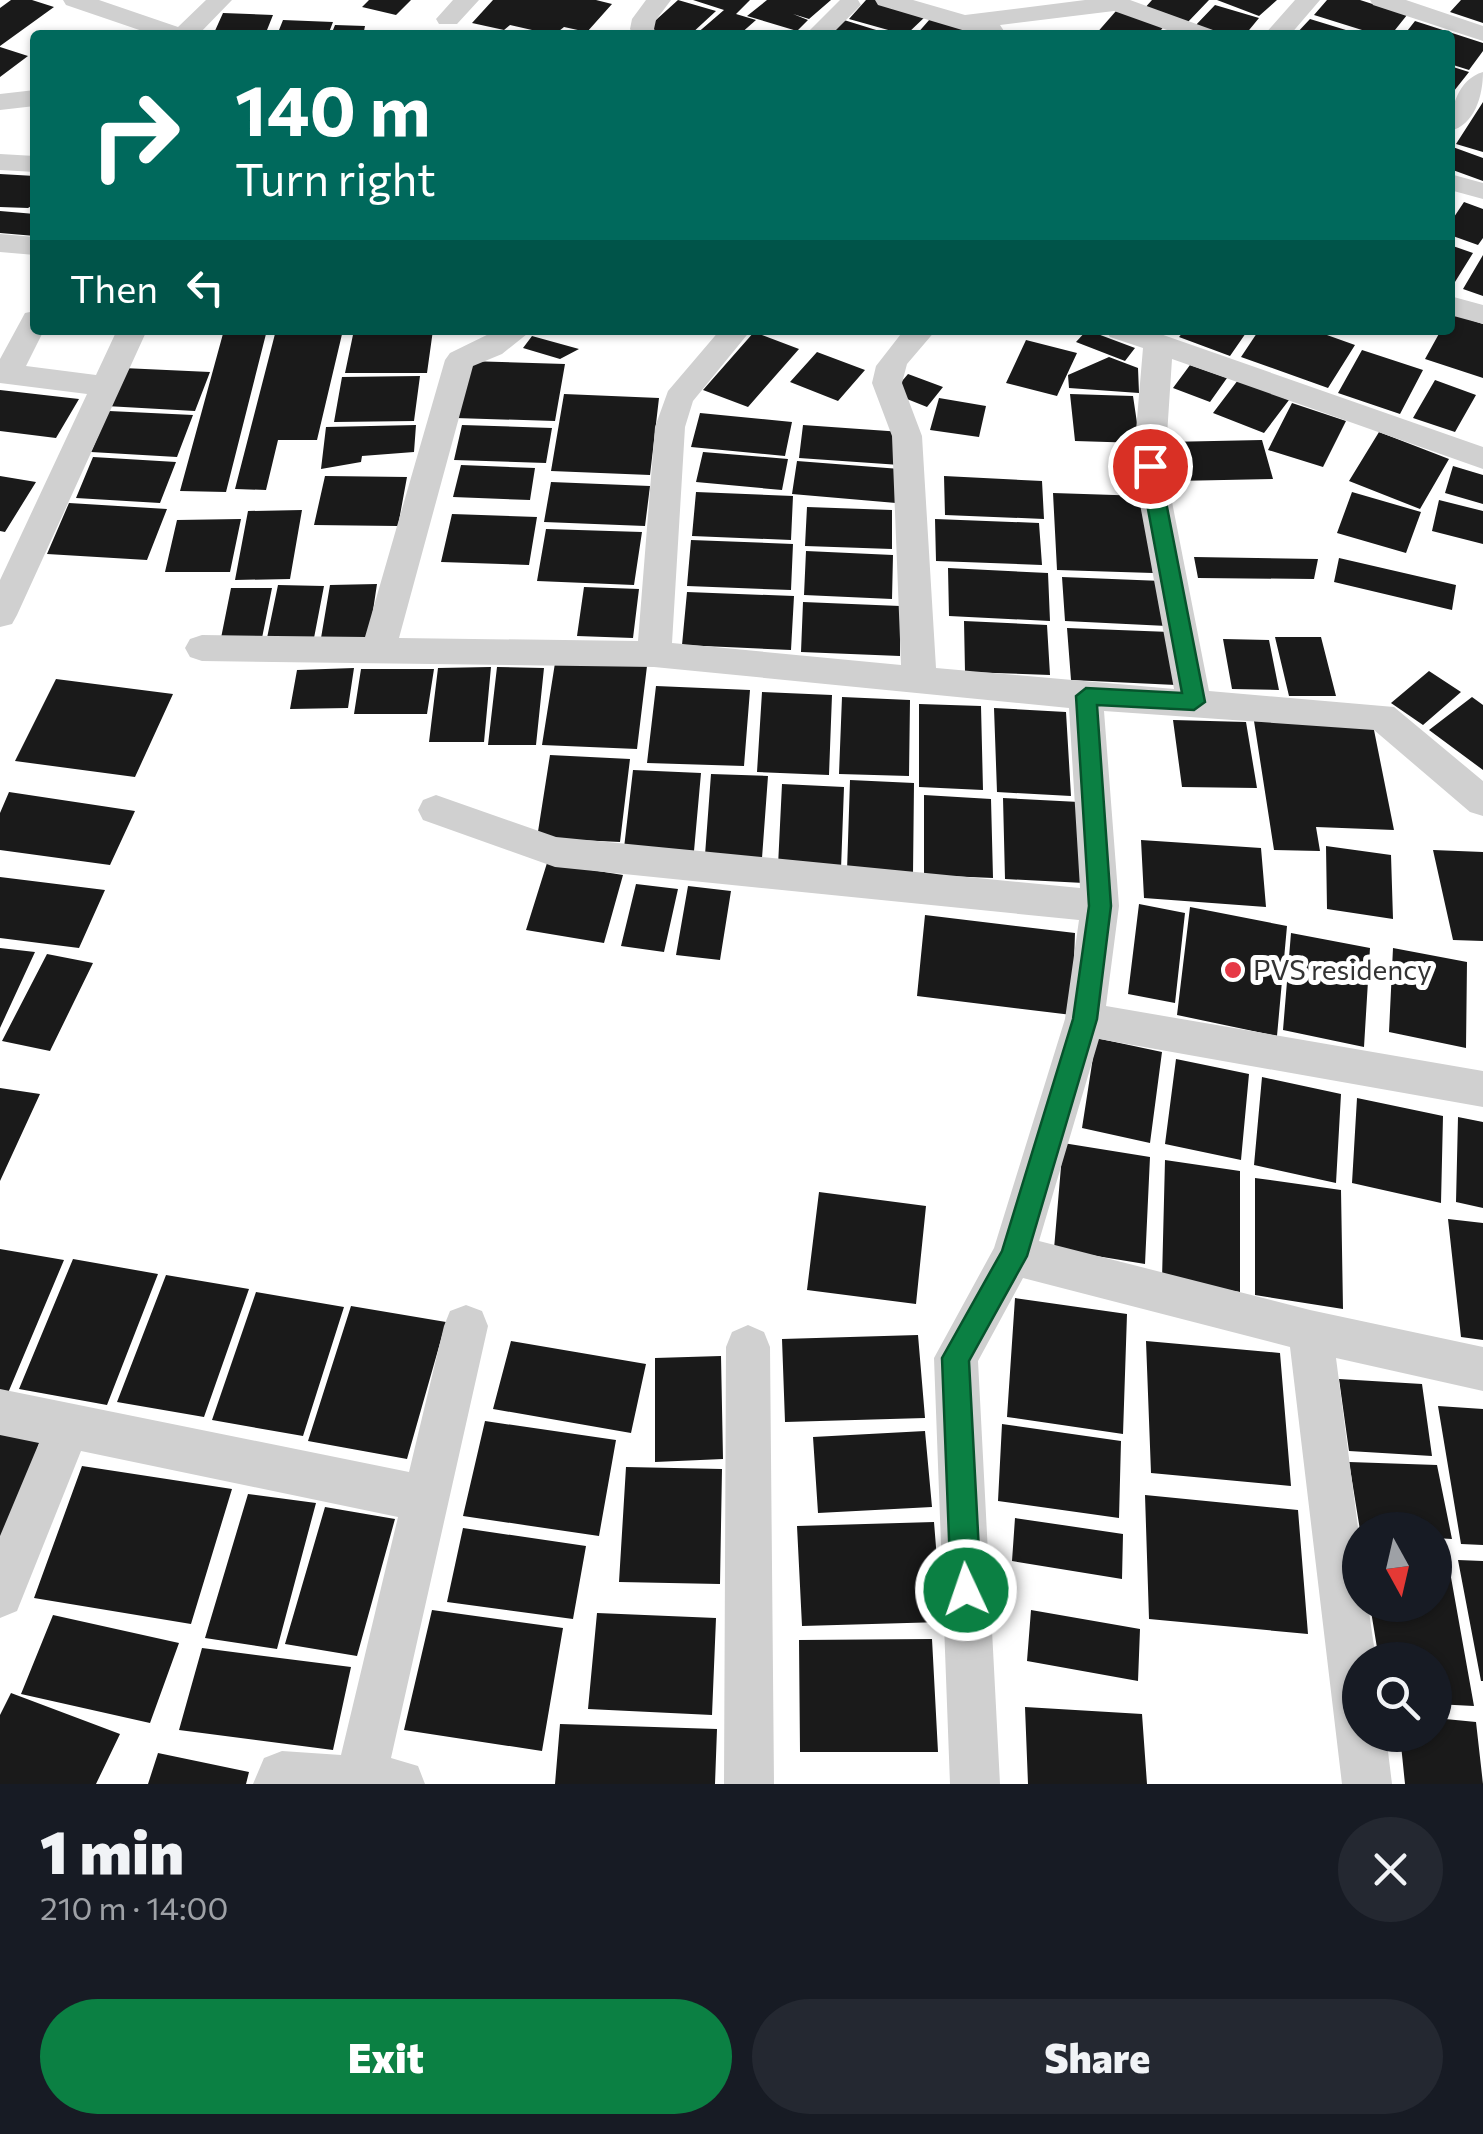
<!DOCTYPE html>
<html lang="en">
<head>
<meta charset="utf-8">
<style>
  :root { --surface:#171b24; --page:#242831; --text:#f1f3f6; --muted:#9ea1a6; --accent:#0b8043 }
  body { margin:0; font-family:Commissioner,sans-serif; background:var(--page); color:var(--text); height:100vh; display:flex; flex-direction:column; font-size:38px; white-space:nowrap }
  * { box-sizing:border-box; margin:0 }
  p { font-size:32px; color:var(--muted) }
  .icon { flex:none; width:55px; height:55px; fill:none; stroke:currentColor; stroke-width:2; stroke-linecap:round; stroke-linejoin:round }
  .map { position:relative; height:1784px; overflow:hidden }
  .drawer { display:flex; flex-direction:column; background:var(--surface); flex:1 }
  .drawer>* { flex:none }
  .top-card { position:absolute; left:30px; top:30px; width:1425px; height:305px; border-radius:10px; box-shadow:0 2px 8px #0004; background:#00695c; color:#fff; overflow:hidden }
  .needle { width:65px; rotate:172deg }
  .fabs { position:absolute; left:1342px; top:1512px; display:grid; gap:20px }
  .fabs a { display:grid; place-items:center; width:110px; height:110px; border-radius:50%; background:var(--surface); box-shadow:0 2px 8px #0004; font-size:50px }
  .pin { position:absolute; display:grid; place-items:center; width:85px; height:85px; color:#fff; margin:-42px; border:5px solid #fff; border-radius:50%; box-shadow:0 2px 10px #0007 }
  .me { position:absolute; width:110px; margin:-55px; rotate:357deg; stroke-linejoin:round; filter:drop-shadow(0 0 8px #0008) }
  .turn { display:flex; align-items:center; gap:35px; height:210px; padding:0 40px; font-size:45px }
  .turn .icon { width:130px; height:130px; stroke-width:2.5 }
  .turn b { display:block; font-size:70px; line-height:85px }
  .then { display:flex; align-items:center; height:95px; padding:0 40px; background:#0003; gap:20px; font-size:38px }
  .round { display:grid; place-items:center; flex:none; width:105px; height:105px; border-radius:52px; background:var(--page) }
  .head { display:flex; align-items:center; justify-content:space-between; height:170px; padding:0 40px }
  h1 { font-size:60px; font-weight:800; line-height:75px }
  .action { display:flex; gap:20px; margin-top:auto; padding:20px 40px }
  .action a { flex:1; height:115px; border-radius:60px; background:var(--accent); color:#fff; font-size:40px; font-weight:800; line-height:115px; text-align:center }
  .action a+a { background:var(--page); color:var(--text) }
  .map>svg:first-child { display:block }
  .building { fill:#1a1a1a }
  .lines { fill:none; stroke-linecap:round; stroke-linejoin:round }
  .minor { fill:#d0d0d0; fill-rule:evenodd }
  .route { fill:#0b8043; stroke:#07532c; stroke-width:2.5 }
  .poi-dot { fill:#e63946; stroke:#fff; stroke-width:4 }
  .labels { text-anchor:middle; stroke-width:10; stroke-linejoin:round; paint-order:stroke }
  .poi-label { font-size:28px; fill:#333; stroke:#fff; text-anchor:start }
</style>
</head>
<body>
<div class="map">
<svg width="1483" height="1784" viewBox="0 0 1483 1784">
  <rect width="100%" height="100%" fill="#fff"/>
  <!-- building -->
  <path class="building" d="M11 0H32L54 7 0 46V8Z
    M369 0H411L396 15 362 7Z
    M493 0H596L612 4 587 32 564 27 554 35 510 25 504 30 472 23Z
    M678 0 716 11 690 35H665L646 29Z
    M750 0 736 14 756 20 739 35H695L724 10 693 0Z
    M767 0H831L809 19 793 14 808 20 797 31 747 16Z
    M866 0H879L928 14 906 35 849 19Z
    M1152 0H1209L1186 24 1143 10Z
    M1217 0H1277L1259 16Z
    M1327 0H1360L1407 15 1391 35H1378L1314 15Z
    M1461 0H1483V23L1450 12Z
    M1215 5 1259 18 1245 35H1219L1194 27Z
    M1116 11 1165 25 1157 35H1095Z
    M223 13 273 15 265 35 214 33Z
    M930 19 984 35H916Z
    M1310 19 1359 34V35H1295Z
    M283 20 333 22 328 35H277Z
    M844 20 889 34V35H829Z
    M1415 21 1483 43V51L1469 70 1450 64V35H1404Z
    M335 25 365 26 364 31H390L389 35H331Z
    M0 47 28 56 0 77Z
    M1450 66 1469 72 1450 96Z
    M1483 102V152L1456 144Z
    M1450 146 1483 158V181L1450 169Z
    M0 174 35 176V204L28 208 0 207Z
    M1464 202 1483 209V238L1478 245 1450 235V223Z
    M0 211 35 214V236L0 233Z
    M1450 245 1473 253 1450 290Z
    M1483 255V296L1463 289Z
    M1450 313 1483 324V378L1425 359 1441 330H1450Z
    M224 330H267L226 492 180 491Z
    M276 330H343L317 440H278L266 490 235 489Z
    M354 330H433L427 373H345Z
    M1087 330 1135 348 1125 361 1076 342Z
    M1185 330H1248L1230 356 1179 337Z
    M1259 330H1313L1355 345 1328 388 1241 357Z
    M754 332 799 349 748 407 703 390Z
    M532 336 579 349 560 359 523 348Z
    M1026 340 1077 353 1057 396 1006 383Z
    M1362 350 1423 370 1400 414 1338 393Z
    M817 352 865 370 838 401 790 382Z
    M1109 357 1138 368 1139 393 1069 388 1068 375Z
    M468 361 565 364 555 421 455 418Z
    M1190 365 1227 378 1210 402 1173 388Z
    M123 368 210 372 195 411 106 406Z
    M908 374 943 387 927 407 892 393Z
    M420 376 414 421 334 422 342 377Z
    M1238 380 1289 400 1264 433 1213 413Z
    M1435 380 1476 395 1455 432 1413 418Z
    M0 390 79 399 56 438 0 431Z
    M564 394 659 398 650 475 551 471Z
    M1070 394 1133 396 1140 443 1075 441Z
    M939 398 986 406 979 437 930 430Z
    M1292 403 1346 421 1323 467 1268 450Z
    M109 411 193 415 177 457 91 452Z
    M700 413 792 422 785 456 691 447Z
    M416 425 414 452 362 456 361 462 321 469 326 427Z
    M462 425 552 428 546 463 454 460Z
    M803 425 902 432 900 465 799 458Z
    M1379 432 1449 459 1420 509 1349 481Z
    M1262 440 1273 479 1175 481 1166 442Z
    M703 452 788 459 782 490 696 482Z
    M93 457 176 462 160 503 76 498Z
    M797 461 900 469 896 503 792 494Z
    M461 465 535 468 530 500 453 497Z
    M1453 466 1483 475V504L1445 493Z
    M0 476 36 482 5 532 0 531Z
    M325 476 407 477 398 526 314 525Z
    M944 476 1042 481 1044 519 945 515Z
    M551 482 650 486 645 526 544 522Z
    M696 492 793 496 791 540 692 536Z
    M1352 492 1421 512 1406 553 1337 533Z
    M1053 493 1145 496 1153 573 1057 570Z
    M1439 500 1483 511V544L1432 531Z
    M69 503 167 509 147 560 47 554Z
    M807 507 892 510V549L805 546Z
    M302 510 290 579 235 580 248 511Z
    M452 514 537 517 529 565 441 562Z
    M241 519 230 572H165L177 520Z
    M935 519 1039 523 1042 565 936 561Z
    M546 529 642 532 634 585 537 581Z
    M691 540 793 544 791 590 687 586Z
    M806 551 893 555 892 599 804 595Z
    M1194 557 1318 559 1314 579 1198 578Z
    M1339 558 1456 585 1452 610 1334 582Z
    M948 568 1048 573 1050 621 949 616Z
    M1062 577 1162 581 1167 626 1065 621Z
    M377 584 369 637 321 638 330 585Z
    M278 585 324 586 314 638H267Z
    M584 587 639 589 633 638 577 636Z
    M231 588H272L262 638H221Z
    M687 592 794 596 791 650 682 645Z
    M803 602 900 606V656L801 652Z
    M964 621 1047 625 1050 675 965 672Z
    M1067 628 1170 632 1176 685 1071 680Z
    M1275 637H1321L1336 696H1289Z
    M1223 639 1269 640 1279 690 1232 689Z
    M555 663 647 666 637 749 542 745Z
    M491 667 484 742H429L438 668Z
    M497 667 544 668 536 745H488Z
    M354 668 348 708 290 709 297 670Z
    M361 669H434L427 714H354Z
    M1429 671 1461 692 1423 725 1391 703Z
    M56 679 173 694 135 777 15 761Z
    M656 686 750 690 744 766 647 763Z
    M762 692 832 695 829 775 757 772Z
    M842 697 910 700 909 776 839 774Z
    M1472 697 1483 705V770L1429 730Z
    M919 704 981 706 983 790 919 787Z
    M994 708 1066 712 1071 796 997 792Z
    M1173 720 1246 722 1257 788 1182 787Z
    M1254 721 1373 725 1394 830 1316 827 1320 851 1274 850Z
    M550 755 630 759 620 842 537 838Z
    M633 770 701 773 694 851 624 848Z
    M711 774 768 776 762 858 705 855Z
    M850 780 914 783 913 874 847 871Z
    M782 784 844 787 841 869 778 866Z
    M9 792 135 811 110 865 0 850V813Z
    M924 795 991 799 993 878 924 875Z
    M1003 798 1079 802 1084 883 1005 879Z
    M1141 840 1261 848 1266 907 1144 898Z
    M1326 846 1391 855 1393 919 1327 909Z
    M1433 850 1483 852V941L1453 940Z
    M547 863 623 875 604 943 526 930Z
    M0 877 105 890 79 948 0 938Z
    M636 884 678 889 664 952 621 946Z
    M688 886 731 891 720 960 676 955Z
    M1139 904 1185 913 1175 1003 1128 994Z
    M1190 907 1287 926 1277 1036 1177 1015Z
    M925 915 1075 933 1072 1015 917 996Z
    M1291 933 1370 948 1364 1047 1283 1030Z
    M0 948 35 952 0 1028Z
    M1393 948 1467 962 1466 1048 1389 1032Z
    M47 954 93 963 50 1051 2 1041Z
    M1096 1038 1162 1052 1150 1143 1082 1128Z
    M1176 1059 1249 1074 1241 1160 1165 1144Z
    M1262 1077 1341 1094 1336 1183 1254 1165Z
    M0 1088 40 1094 0 1181Z
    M1357 1098 1443 1116 1441 1203 1352 1183Z
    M1458 1117 1483 1122V1208L1456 1202Z
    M1063 1143 1150 1157 1145 1264 1054 1249Z
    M1165 1160 1240 1171V1292L1162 1280Z
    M1255 1178 1341 1190 1343 1309 1255 1295Z
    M819 1192 926 1206 916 1304 807 1290Z
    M1448 1219 1483 1223V1340L1461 1337Z
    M0 1249 64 1260 8 1393 0 1391Z
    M73 1259 158 1274 107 1405 19 1389Z
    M166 1275 249 1289 204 1417 117 1402Z
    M256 1292 344 1307 303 1436 212 1420Z
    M1015 1298 1127 1314 1123 1434 1007 1417Z
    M351 1306 446 1322 407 1459 308 1441Z
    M918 1335 925 1418 785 1422 782 1339Z
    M511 1341 646 1364 631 1433 493 1409Z
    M1146 1341 1280 1353 1291 1486 1151 1473Z
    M721 1356 723 1459 655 1462V1358Z
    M1339 1379 1422 1384 1432 1456 1349 1451Z
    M1438 1406 1483 1409V1545L1461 1544Z
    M485 1421 616 1440 599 1536 463 1516Z
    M1002 1424 1121 1441 1119 1518 998 1501Z
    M0 1430 42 1435 1 1552H0Z
    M925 1431 932 1507 818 1513 813 1437Z
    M1349 1462 1437 1465 1452 1539 1435 1538V1530H1360Z
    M82 1466 232 1489 191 1624 34 1598Z
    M626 1467 722 1469 720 1584 619 1582Z
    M248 1494 316 1503 277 1649 205 1638Z
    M1145 1495 1298 1510 1308 1634 1149 1619Z
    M325 1507 395 1519 357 1656 285 1644Z
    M1015 1518 1123 1534 1122 1579 1012 1561Z
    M934 1522 942 1622 802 1626 797 1526Z
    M463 1528 586 1546 573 1619 447 1602Z
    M1435 1555H1447L1474 1706 1435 1704V1660H1379L1370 1605H1435Z
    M1458 1560 1483 1561V1681H1481Z
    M432 1610 563 1628 542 1751 404 1730Z
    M1031 1610 1140 1629 1138 1681 1027 1661Z
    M597 1613 716 1618 712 1715 588 1709Z
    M53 1615 179 1643 150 1723 21 1694Z
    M932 1639 938 1752H800L799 1640Z
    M202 1648 351 1667 333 1750 179 1730Z
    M11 1693 120 1734 96 1784H0V1715Z
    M1025 1707 1142 1714 1147 1784H1028Z
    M1435 1718 1476 1722 1483 1784H1405L1400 1735H1435Z
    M560 1724 717 1729 715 1784H555Z
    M158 1753 249 1772 246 1784H148Z"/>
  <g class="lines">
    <!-- minor -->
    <path class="minor" d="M63 0H99L178 27 206 0H232L198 35H154L66 5Z
      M453 0H479L457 24H439L436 19Z
      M646 0H671L656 20 654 29 658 35H634L630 29 632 19Z
      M840 0H858L861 5 831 35H805Z
      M875 0H913L965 15 1085 0H1130L1213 30 1216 35H1181L1114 11 1000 25 1004 31 1002 35H979L878 5Z
      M1295 0H1320L1290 35H1264Z
      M1370 0H1406L1483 26V41L1373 5Z
      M1483 72C1483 95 1475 125 1450 131 1450 109 1458 79 1483 72Z
      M35 90V106L0 110V94Z
      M0 154 35 156V172L0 170Z
      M1450 174 1483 183V199L1450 190Z
      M0 234 35 237V255L0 252Z
      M1450 296 1483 305V324L1450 315Z
      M35 311V330H44L26 366 96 375 117 330H147L17 615 12 624 0 627V580L87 394 0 383V359L25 313Z
      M497 330H532L502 354 473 366 399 638 638 641 655 427 668 391 720 330H751L693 401 685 427 672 643 901 665 892 436 872 383 876 366 904 330H936L907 364 902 383 922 436 936 668 1174 689 1133 466 1143 348 1110 337 1105 330H1149L1483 447V469L1172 359 1165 466 1209 691 1394 707 1483 781V816L1470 812 1374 730 1104 711 1119 906 1106 1006 1483 1071V1107L1099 1039 1039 1241 1310 1310 1483 1347V1391L1336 1358 1360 1543V1605H1368L1376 1660H1360V1735H1386L1392 1784H1342L1290 1347 1023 1278 978 1361 1000 1784H950L934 1358 994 1248 1065 1019 1079 920 555 867 423 820 418 810 423 800 436 795 556 837 1080 888 1069 708 654 667 202 661 190 657 185 648 190 639 202 635 365 637 445 360 450 353Z
      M466 1305 482 1311 488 1326 391 1758 418 1766 425 1784H253L264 1758 282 1751 341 1755 398 1517 81 1451 17 1611 0 1618V1536L39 1443 0 1435V1389L409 1472 444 1326 450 1311Z
      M748 1325 764 1332 770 1347 774 1784H724L726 1347 732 1332Z"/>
  </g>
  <!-- route -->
  <path class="route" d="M1150 459 1159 466 1205 702 1194 710 1097 705 1111 906 1097 1019 1027 1256 969 1361 981 1590 976 1601 966 1605 956 1601 951 1590 942 1358 1002 1251 1073 1019 1089 906 1076 696 1086 688 1182 693 1140 466Z"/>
  <!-- markers -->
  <circle class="poi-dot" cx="1233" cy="970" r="10"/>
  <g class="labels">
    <!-- poi labels -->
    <g class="poi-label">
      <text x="1253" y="980">PVS residency</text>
    </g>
  </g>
</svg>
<div class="fabs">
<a><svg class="needle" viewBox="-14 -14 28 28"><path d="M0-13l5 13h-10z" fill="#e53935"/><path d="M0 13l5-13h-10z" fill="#9ea1a6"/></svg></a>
<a><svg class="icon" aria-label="search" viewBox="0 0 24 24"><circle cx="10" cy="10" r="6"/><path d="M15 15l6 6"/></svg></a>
</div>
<div class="pin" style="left:1150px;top:466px;background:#d93025"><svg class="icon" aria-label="arrive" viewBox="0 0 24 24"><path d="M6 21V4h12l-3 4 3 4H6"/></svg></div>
<svg class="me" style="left:966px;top:1590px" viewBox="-20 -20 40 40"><circle r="17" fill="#0b8043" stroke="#fff" stroke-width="3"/><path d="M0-11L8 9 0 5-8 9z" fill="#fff"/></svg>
<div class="top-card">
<div class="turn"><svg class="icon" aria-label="right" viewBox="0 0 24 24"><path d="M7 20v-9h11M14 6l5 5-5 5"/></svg><div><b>140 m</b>Turn right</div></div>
<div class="then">Then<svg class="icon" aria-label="left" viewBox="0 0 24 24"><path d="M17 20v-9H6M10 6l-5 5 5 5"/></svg></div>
</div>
</div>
<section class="drawer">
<div class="head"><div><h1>1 min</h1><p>210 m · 14:00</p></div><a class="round"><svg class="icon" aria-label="close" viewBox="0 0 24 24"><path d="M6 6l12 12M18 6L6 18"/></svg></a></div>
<div class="action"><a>Exit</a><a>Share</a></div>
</section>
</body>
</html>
